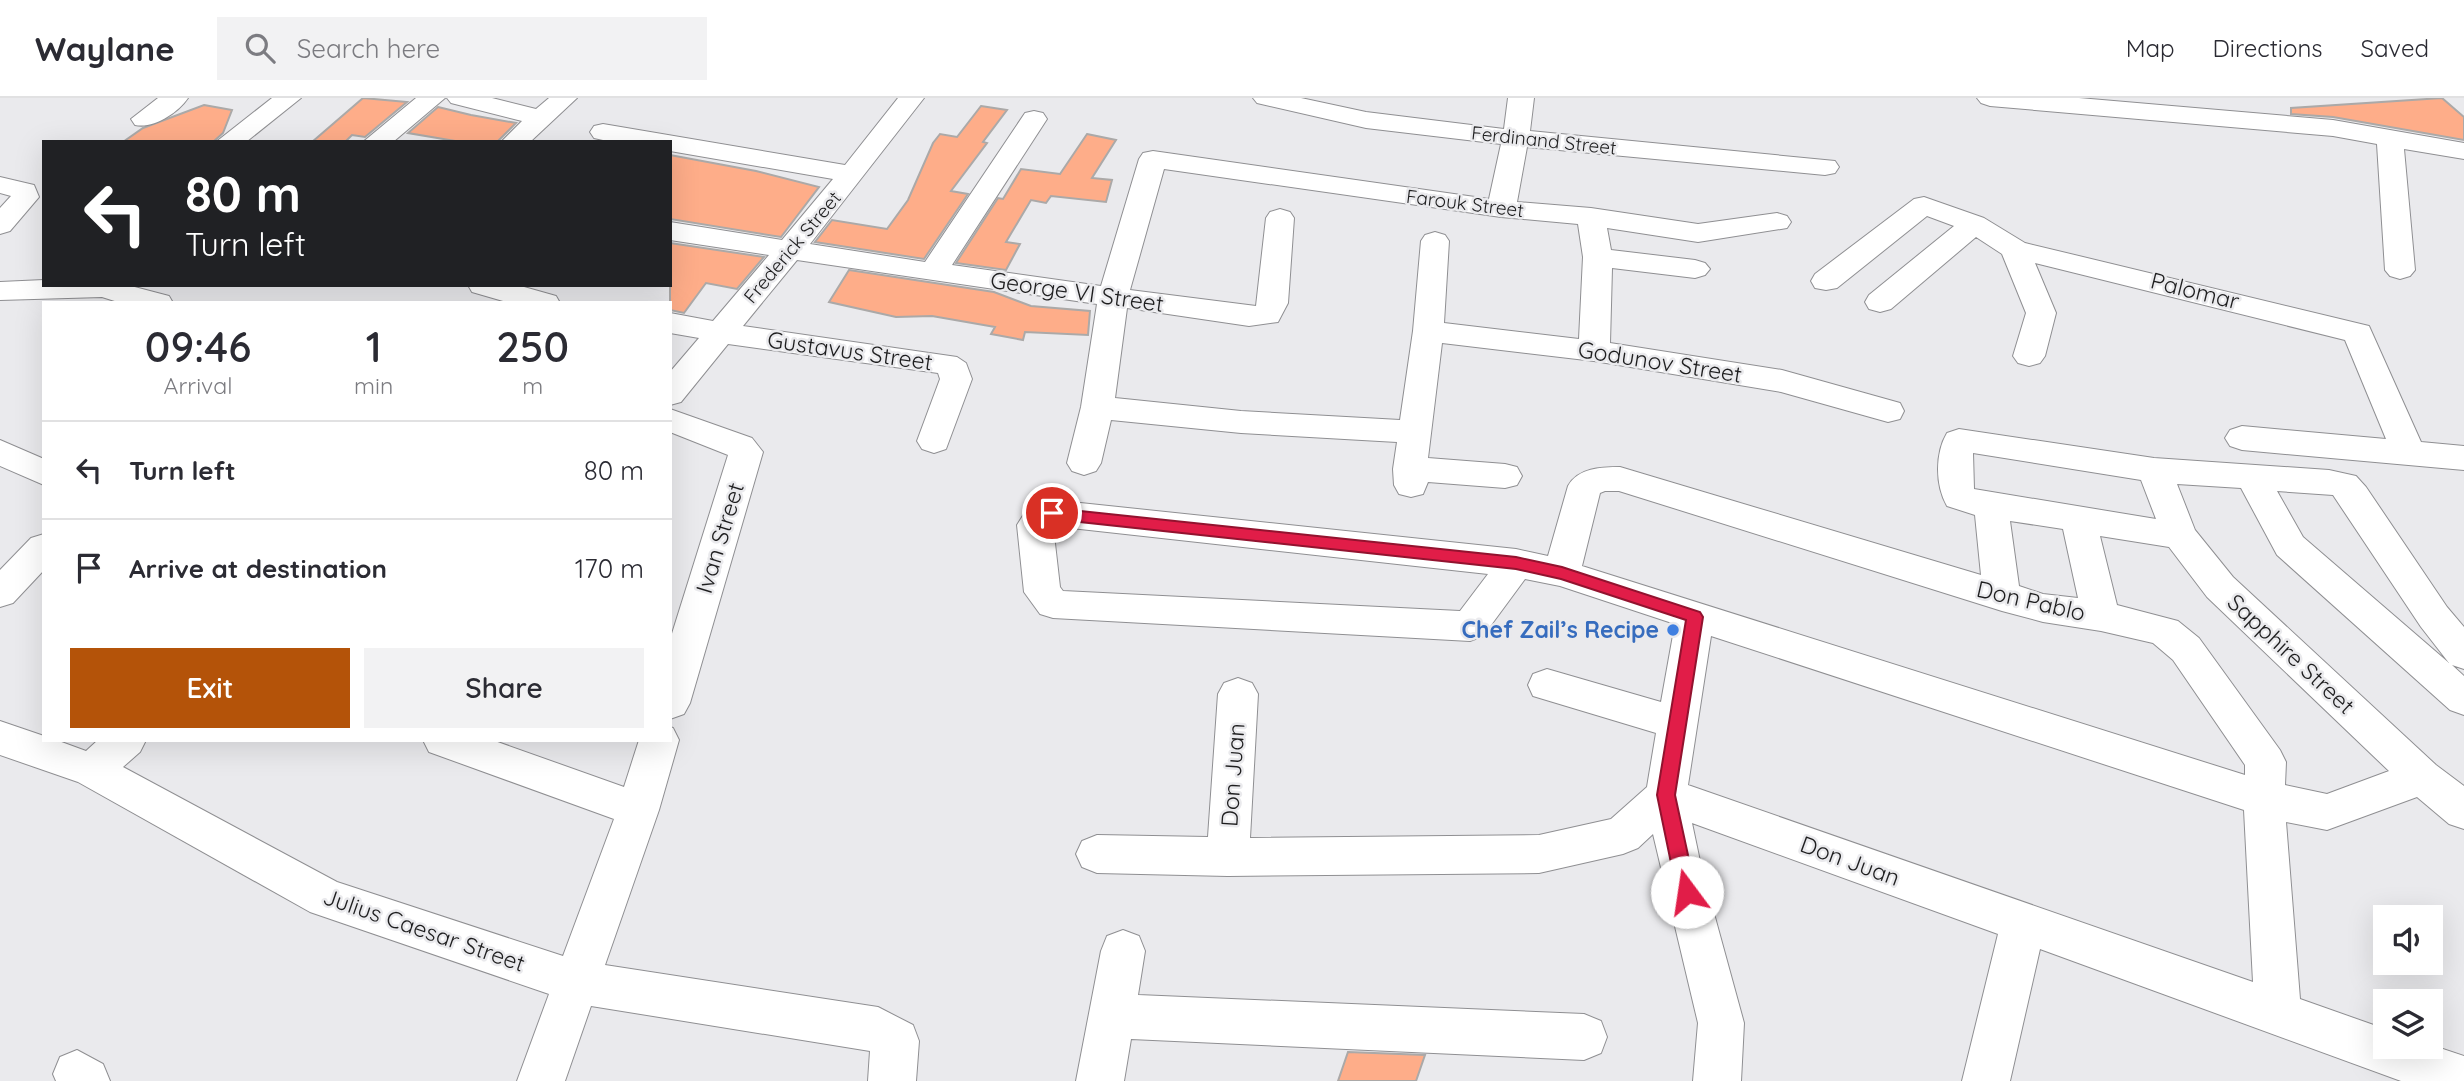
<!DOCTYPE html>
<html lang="en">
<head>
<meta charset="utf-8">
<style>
  :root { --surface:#fff; --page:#f2f2f3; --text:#2b2b33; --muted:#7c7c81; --line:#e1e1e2; --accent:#b45309 }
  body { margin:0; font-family:Quicksand,sans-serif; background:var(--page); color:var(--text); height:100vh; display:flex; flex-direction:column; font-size:26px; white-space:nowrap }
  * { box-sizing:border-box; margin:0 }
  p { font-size:23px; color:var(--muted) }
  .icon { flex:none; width:38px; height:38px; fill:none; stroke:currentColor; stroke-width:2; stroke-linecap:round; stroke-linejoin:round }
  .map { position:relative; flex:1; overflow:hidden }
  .details { position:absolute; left:42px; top:203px; width:630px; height:441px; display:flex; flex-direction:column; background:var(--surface); border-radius:0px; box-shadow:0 7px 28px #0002 }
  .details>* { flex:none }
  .top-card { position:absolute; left:42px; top:42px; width:630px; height:147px; border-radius:0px; box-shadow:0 7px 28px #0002; background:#202124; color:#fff; overflow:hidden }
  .tools { position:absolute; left:2373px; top:807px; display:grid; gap:14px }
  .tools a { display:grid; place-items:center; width:70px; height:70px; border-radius:0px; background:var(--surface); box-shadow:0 7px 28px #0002; font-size:35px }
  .pin { position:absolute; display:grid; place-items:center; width:60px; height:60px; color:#fff; margin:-30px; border:4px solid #fff; border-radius:50%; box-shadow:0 2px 7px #0007 }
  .me { position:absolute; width:77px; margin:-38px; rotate:346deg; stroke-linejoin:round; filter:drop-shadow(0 0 5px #0008) }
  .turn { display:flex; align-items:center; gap:24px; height:147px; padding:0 28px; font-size:32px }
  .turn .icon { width:91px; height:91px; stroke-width:2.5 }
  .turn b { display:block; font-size:49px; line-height:60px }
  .eta { display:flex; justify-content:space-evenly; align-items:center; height:119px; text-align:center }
  .eta b { font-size:42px; font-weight:600; line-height:49px }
  .cta { display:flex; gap:14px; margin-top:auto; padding:14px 28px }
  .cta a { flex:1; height:80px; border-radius:0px; background:var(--accent); color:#fff; font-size:28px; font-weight:600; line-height:80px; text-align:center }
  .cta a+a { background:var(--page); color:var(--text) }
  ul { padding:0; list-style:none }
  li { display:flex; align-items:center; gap:21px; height:98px; padding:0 28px; border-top:2px solid var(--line) }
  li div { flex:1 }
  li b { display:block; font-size:26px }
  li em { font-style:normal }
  header { display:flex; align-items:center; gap:42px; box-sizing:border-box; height:98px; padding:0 35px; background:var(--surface); border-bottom:2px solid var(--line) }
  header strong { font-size:33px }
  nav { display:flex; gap:38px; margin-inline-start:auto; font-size:24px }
  .search { width:490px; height:63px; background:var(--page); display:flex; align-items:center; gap:18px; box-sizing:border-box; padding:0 24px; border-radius:0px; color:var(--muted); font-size:26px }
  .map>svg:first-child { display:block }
  .building { fill:#fead89; stroke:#aba9a8; stroke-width:2 }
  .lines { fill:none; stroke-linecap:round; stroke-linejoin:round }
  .minor-casing { stroke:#8f8f92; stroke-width:2 }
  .minor { fill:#fff; fill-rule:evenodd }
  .route { fill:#e11d48; stroke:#92132f; stroke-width:2 }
  .shop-dot { fill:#3f7fe0; stroke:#eaeaed; stroke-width:2.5 }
  .labels { text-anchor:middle; stroke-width:5; stroke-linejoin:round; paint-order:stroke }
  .far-street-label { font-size:19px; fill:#1e1e1f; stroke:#eaeaed }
  .street-label { font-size:23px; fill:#1e1e1f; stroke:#eaeaed }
  .shop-label { font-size:23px; font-weight:bold; fill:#366cbe; stroke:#eaeaed; text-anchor:end }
</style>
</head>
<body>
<header>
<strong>Waylane</strong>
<div class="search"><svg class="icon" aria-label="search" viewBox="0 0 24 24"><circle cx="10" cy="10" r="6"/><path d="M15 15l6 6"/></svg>Search here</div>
<nav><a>Map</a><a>Directions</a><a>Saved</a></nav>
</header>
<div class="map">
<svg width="2464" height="983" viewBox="0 0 2464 983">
  <rect width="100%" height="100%" fill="#eaeaed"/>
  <!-- building -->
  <path class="building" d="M363 0 407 4 365 39 352 37 345 44H312Z
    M2442 0 2464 19V42L2333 19 2291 16V10Z
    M204 7 232 12 223 35 213 44H123L143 30Z
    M981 8 1007 12 983 44 987 45 951 93 968 96 924 161 815 144 832 122 887 131 908 102 933 45 940 36 957 39Z
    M438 9 471 17 516 25 497 44H461L408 35Z
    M1087 36 1116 42 1092 80 1112 82 1106 104 1051 98 1046 105 1031 102 1006 144 1020 146 1006 172 956 165 998 100 1003 101 1021 71 1060 76Z
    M670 57 756 73 819 89 781 139 670 121Z
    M670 145 764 159 737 191 706 185 684 215 670 212Z
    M849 172 994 194 1031 208 1090 213 1088 237 1025 234 1023 242 991 236 995 229 932 218 896 219 829 204Z
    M1348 954 1425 957 1416 983H1338Z"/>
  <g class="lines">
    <!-- minor casing -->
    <g class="minor-casing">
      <path id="minor" d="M158 0H188C178 15 153 31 135 27L131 21Z
        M272 0H301L246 44H216Z
        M416 0H445L393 44H363Z
        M447 0H492L536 11 549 0H577L530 44H501L522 23 451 5Z
        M898 0H924L810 146 925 164 1025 15 1034 13 1043 15 1047 21 952 167 1101 188 1139 61 1143 55 1153 53 1489 101 1501 46 1366 30 1257 5 1253 0H1301L1366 14 1504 31 1508 0H1534L1530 33 1835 63 1839 69 1835 75 1825 77 1527 49 1517 104 1591 110 1698 126 1777 115 1787 118 1791 124 1787 130 1698 144 1607 130 1611 152 1695 162 1705 165 1710 171 1705 177 1695 180 1612 170 1610 245 1782 272 1900 305 1904 313 1900 321 1888 324 1781 294 1594 263 1442 245 1428 360 1505 366 1517 369 1522 378 1517 387 1505 390 1428 384 1423 396 1411 399 1399 396 1394 387 1393 371 1397 344 1241 335 1111 322 1101 365 1096 373 1084 377 1072 373 1067 365 1081 309 1097 206 797 162 743 228 957 259 966 265 972 281 946 351 934 355 922 351 917 343 940 281 938 275 728 246 681 304 670 307V274L699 240 670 235V215L713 223 769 157 670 142V124L782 142 833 81 670 53V44L603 42 594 40 590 34 594 28 603 26 845 67ZM1164 71 1501 119 1578 126 1583 159 1579 241 1444 225 1449 143 1445 137 1435 134 1425 137 1421 143 1413 233 1400 322 1241 313 1115 300 1127 210 1249 228 1278 224 1288 205 1294 120 1290 114 1280 111 1270 114 1266 120 1256 208 1130 192Z
        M1977 0H2079L2333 22 2464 45V61L2404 51 2415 172 2410 178 2400 181 2390 178 2385 172 2377 46 2333 38 1990 8 1981 5Z
        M0 79 34 87 39 99 10 133 0 136V110L11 98 0 95Z
        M1924 99 1984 120 2025 145 2369 228 2421 344 2464 348V372L2242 352 2230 348 2225 340 2230 332 2242 328 2386 341 2345 242 2035 165 2056 215 2045 258 2040 265 2029 268 2018 265 2013 258 2026 215 2002 156 1976 139 1891 211 1880 214 1869 211 1865 204 1869 197 1954 128 1927 118 1837 190 1826 192 1815 190 1811 183 1815 176 1914 101Z
        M44 182V187H127L169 198 173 205H121L102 199 0 202V184Z
        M468 187H517L556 198 560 205H510L472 194Z
        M670 311 752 340 763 354 690 605 684 616 670 621V542L728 357 670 334Z
        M1959 331 2154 360 2329 372 2356 378 2366 389 2447 509 2464 529V571L2452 567 2464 578V617L2450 612 2277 457 2241 390 2177 386 2195 432 2233 479 2436 667 2464 688V731L2449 726 2417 699 2327 732 2286 724 2300 901 2385 931V948L2431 947 2464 958V983H2401L2040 851 2010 983H1962L1998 836 1692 725 1701 768 1744 925 1741 983H1693L1698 925 1653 736 1638 750 1623 756 1539 775 1228 778 1097 775 1082 769 1076 756 1082 743 1097 737 1208 739 1218 596 1224 585 1238 580 1252 585 1258 596 1250 740 1539 737 1611 721 1647 689 1656 635 1533 598 1528 587 1533 576 1547 571 1661 604 1675 526 1560 488 1525 481 1483 538 1470 543 1053 520 1040 516 1024 494 1017 427 1029 408 1052 402 1516 451 1548 458 1568 388C1578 370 1601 369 1620 369L1981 477 1975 417 1947 408C1935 387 1935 355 1947 335ZM1973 355 2141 382 2156 421 1974 391ZM1605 393H1619L2002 513 2043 524 2101 533 2153 545 2173 562 2245 667V677L1582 468 1600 395ZM2277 393 2333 397 2421 529 2449 565 2303 439ZM2010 423 2063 431 2078 500 2043 496 2019 488ZM1053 428 1488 476 1460 513 1063 493 1060 489ZM2100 438 2169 449 2207 499 2389 673 2327 696 2285 687 2286 664 2280 652 2199 540 2178 523 2117 507ZM1711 538 2244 712 2253 884 1688 687Z
        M0 342 44 361V387L0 368Z
        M44 436V472L13 505 0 509V472L31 440Z
        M0 623 44 638V642H56L86 653 98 642H146L140 654 123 669 337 784 563 858 614 721 429 654 423 642H492L624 689 639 642H670V629L673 630 679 642 659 712 605 867 878 909 913 927 919 943 916 983H868L870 953 591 908 565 983H517L549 896 310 814 78 684 0 657Z
        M1123 832 1139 838 1145 853 1138 897 1584 916 1601 923 1607 939 1601 955 1584 962 1131 941 1124 983H1076L1101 853 1107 838Z
        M77 952 103 966 110 983H56L53 976 60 959Z"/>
    </g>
    <!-- minor -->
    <use href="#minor" class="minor"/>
  </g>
  <!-- route -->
  <path class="route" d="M1052 410 1516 459 1562 469 1700 514 1703 519 1675 697 1696 794 1693 800 1687 803 1680 800 1677 794 1657 697 1686 522 1561 481 1516 471 1052 421 1045 415Z"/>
  <!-- markers -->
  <circle class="shop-dot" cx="1673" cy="532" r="7"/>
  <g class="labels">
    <!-- far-street labels -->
    <g class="far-street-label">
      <text transform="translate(1544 42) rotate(6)" y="7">Ferdinand Street</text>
      <text transform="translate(1465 105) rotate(7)" y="7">Farouk Street</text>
      <text transform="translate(792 149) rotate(-50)" y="7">Frederick Street</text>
    </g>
    <!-- street labels -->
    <g class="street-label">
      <text transform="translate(2195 193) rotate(14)" y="8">Palomar</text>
      <text transform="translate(1077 194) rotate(8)" y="8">George VI Street</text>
      <text transform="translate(850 253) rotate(8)" y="8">Gustavus Street</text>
      <text transform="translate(1660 264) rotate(9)" y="8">Godunov Street</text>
      <text transform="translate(720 440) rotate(-73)" y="8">Ivan Street</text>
      <text transform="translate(2031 503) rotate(13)" y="8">Don Pablo</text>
      <text transform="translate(2291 556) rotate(43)" y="8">Sapphire Street</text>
      <text transform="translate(1233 677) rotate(-86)" y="8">Don Juan</text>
      <text transform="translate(1850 763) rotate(20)" y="8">Don Juan</text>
      <text transform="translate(424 832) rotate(19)" y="8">Julius Caesar Street</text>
    </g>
    <!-- shop labels -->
    <g class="shop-label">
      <text x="1659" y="540">Chef Zail’s Recipe</text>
    </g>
  </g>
</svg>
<div class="tools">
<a><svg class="icon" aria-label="sound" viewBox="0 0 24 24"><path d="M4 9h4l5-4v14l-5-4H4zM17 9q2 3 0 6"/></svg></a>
<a><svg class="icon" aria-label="layers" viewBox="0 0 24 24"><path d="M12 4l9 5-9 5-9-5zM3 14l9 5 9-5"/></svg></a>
</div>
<div class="pin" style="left:1052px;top:415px;background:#d93025"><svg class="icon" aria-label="arrive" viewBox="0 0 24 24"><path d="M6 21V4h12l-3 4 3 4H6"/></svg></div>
<svg class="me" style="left:1687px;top:794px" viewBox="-20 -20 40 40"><circle r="19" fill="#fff"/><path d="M0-13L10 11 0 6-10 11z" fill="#e11d48"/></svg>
<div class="top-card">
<div class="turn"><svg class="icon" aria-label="left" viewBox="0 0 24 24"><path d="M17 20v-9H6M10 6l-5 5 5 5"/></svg><div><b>80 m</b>Turn left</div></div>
</div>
<section class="details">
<div class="eta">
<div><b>09:46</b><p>Arrival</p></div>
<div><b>1</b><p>min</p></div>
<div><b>250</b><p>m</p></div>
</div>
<ul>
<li><svg class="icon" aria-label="left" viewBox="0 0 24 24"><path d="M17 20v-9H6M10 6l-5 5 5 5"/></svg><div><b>Turn left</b></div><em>80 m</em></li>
<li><svg class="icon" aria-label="arrive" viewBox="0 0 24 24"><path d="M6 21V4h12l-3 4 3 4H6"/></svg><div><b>Arrive at destination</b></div><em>170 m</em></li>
</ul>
<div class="cta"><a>Exit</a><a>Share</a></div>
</section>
</div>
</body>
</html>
